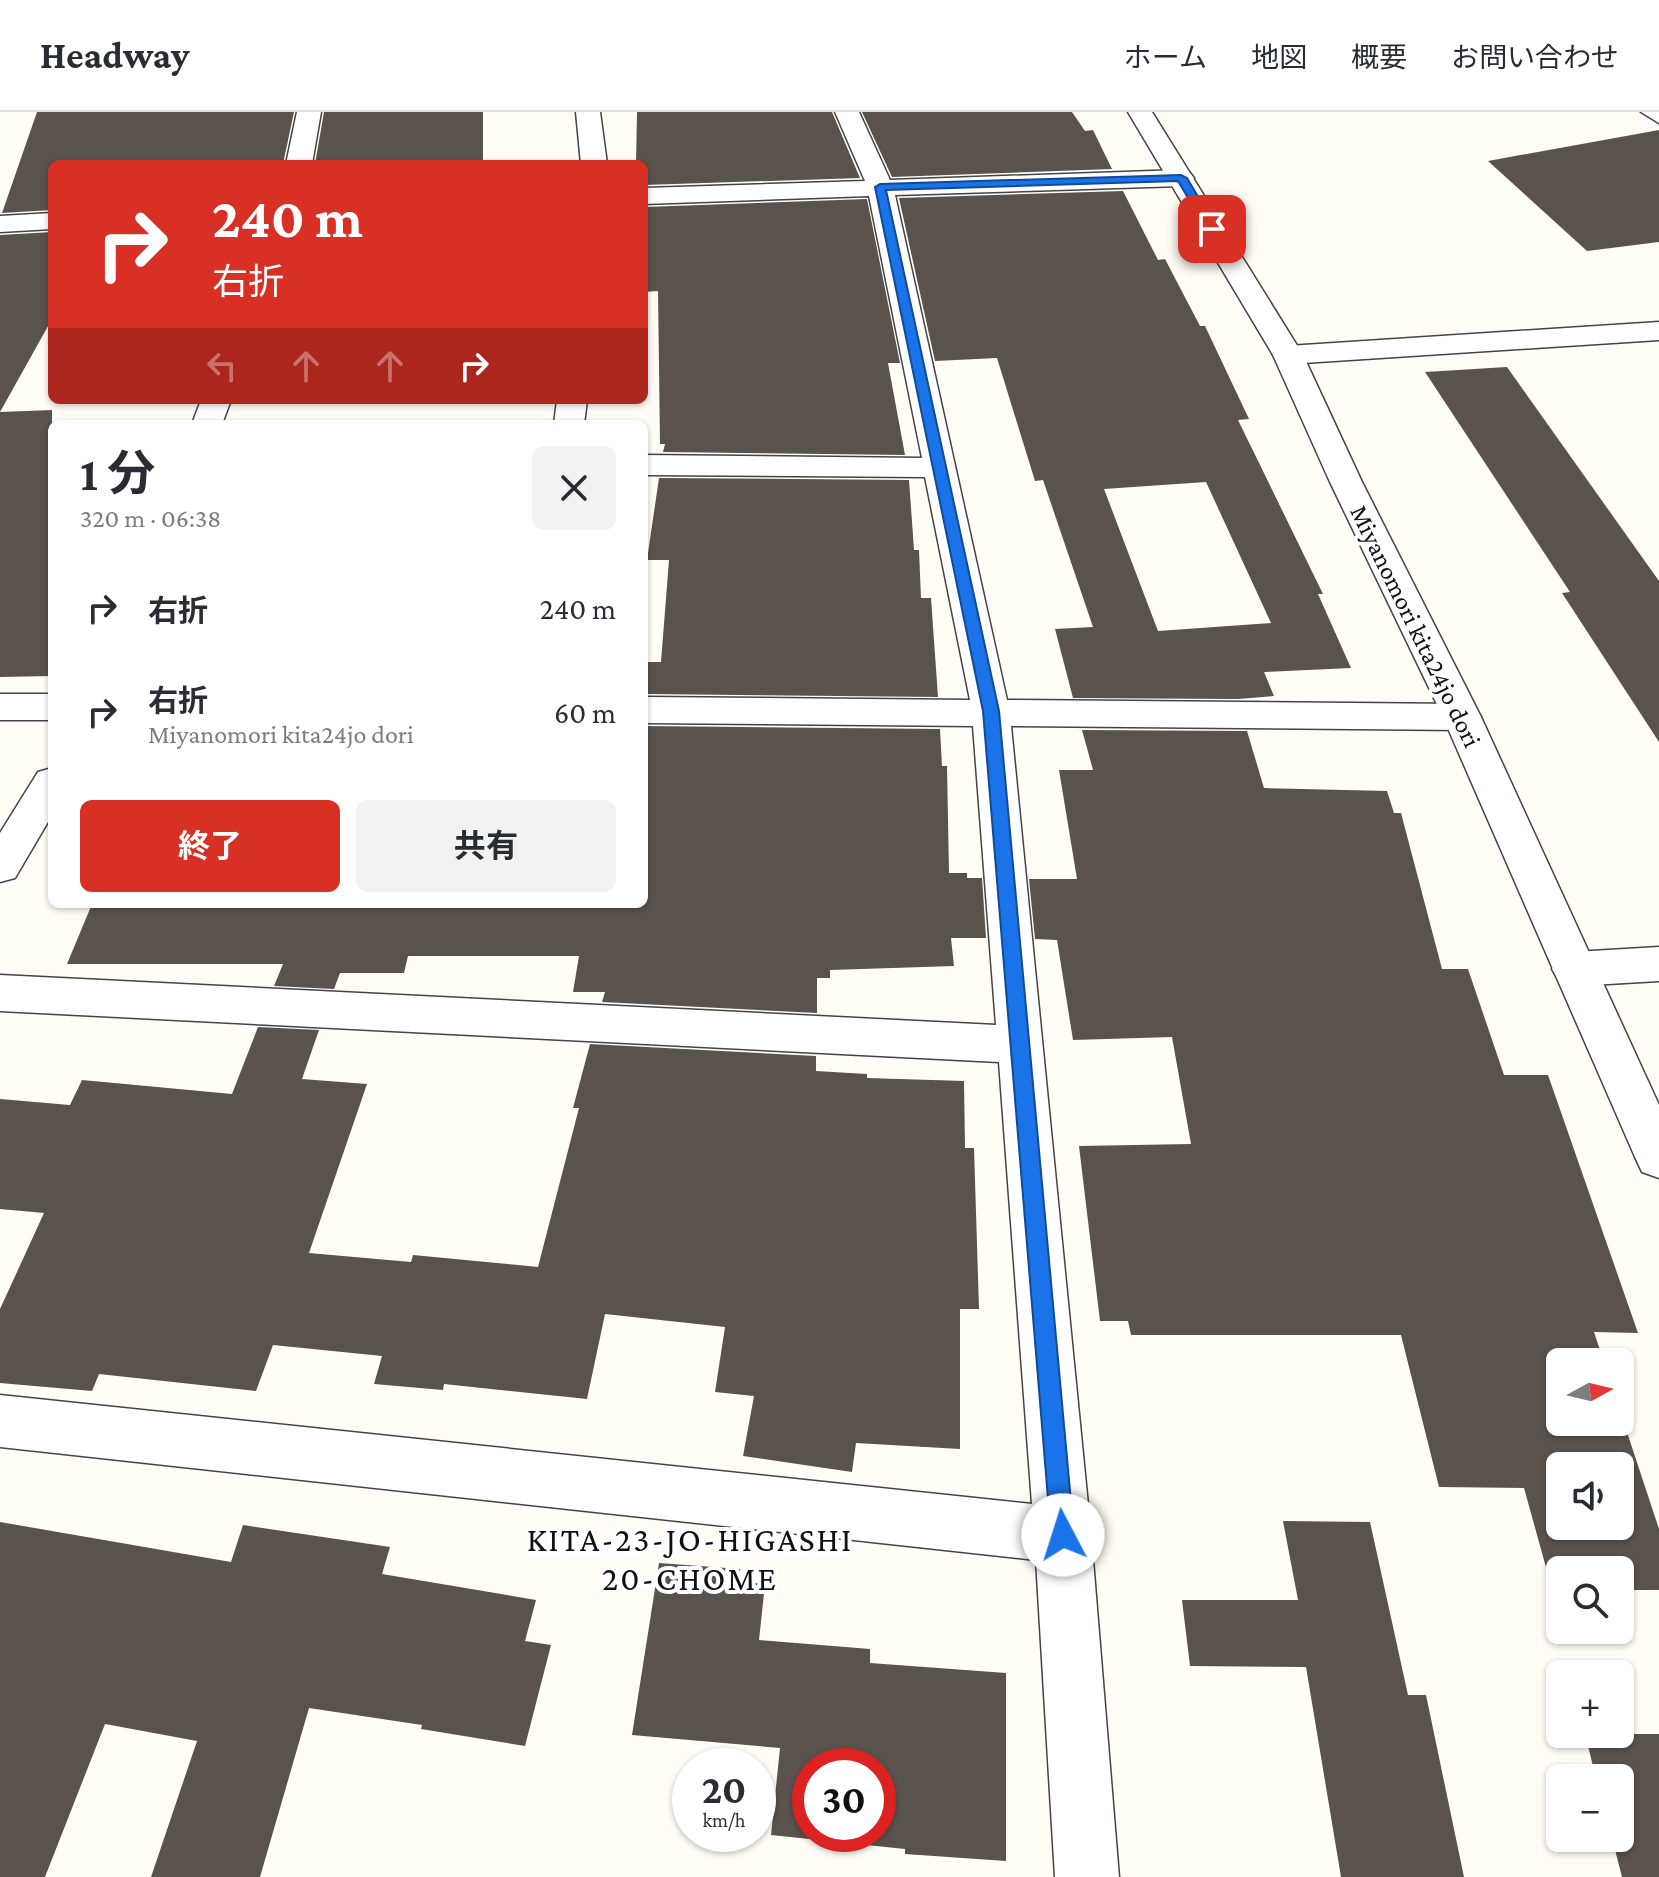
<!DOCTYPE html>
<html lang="ja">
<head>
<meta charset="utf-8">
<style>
  :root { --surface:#fff; --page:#f2f2f3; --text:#2b2b33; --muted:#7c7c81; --line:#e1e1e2; --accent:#d93025 }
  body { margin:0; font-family:"Crimson Pro","Noto Sans JP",serif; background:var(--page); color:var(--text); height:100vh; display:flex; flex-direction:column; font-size:30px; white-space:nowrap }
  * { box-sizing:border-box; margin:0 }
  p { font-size:26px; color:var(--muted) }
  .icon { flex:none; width:44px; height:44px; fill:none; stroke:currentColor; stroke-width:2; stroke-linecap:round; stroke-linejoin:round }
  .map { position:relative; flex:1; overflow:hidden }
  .details { position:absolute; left:48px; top:308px; width:600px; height:488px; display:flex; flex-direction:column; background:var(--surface); border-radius:12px; box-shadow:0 2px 6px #0004 }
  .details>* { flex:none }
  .top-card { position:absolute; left:48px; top:48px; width:600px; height:244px; border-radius:12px; box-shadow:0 2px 6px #0004; background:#d93025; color:#fff; overflow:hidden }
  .needle { width:52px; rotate:82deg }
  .buttons { position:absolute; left:1546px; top:1236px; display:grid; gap:16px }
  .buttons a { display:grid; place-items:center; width:88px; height:88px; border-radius:12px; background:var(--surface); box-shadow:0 2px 6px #0004; font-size:40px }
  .speed { position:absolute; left:672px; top:1636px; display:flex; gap:16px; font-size:40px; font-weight:700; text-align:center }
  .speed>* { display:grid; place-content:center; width:104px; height:104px; border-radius:50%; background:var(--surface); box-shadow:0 2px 6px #0004; line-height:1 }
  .speed small { font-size:20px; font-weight:400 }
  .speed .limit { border:12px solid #d22; background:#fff; color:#111 }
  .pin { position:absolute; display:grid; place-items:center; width:68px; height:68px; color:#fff; margin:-34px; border-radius:16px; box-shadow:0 4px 12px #0006 }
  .me { position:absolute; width:88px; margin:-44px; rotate:355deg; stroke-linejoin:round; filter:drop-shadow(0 0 6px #0008) }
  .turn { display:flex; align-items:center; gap:28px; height:168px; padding:0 32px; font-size:36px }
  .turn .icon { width:104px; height:104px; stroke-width:2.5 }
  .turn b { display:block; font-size:56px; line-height:68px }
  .lanes { display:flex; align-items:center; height:76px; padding:0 32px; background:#0003; justify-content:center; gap:40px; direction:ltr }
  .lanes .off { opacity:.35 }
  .round { display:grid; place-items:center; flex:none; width:84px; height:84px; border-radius:12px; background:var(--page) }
  .head { display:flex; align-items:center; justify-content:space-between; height:136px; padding:0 32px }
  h1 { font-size:48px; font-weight:700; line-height:60px }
  .primary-button { display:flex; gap:16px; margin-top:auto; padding:16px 32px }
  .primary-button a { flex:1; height:92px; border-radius:12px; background:var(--accent); color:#fff; font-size:32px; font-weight:700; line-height:92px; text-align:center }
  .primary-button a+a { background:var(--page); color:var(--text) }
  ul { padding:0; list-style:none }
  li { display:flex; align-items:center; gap:24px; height:104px; padding:0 32px }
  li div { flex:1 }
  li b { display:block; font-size:30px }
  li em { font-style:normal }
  header { display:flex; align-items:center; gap:48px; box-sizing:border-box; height:112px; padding:0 40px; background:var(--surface); border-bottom:2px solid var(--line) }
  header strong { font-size:38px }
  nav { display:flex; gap:44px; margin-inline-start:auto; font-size:28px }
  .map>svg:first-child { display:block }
  .building { fill:#5a524d; fill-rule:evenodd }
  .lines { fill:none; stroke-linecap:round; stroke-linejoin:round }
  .service-casing { stroke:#444; stroke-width:3 }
  .minor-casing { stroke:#444; stroke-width:3 }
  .tertiary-casing { stroke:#444; stroke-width:3 }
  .service { fill:#fff; fill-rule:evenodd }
  .minor { fill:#fff; fill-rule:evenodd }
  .tertiary { fill:#fff; fill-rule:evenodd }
  .route { fill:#1a73e8; stroke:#114b97; stroke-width:2 }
  .labels { text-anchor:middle; stroke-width:8; stroke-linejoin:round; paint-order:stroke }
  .street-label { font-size:26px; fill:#111; stroke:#fff }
  .near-neighbourhood-label { font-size:34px; letter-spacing:2px; fill:#111; stroke:#fff }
</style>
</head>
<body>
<header>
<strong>Headway</strong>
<nav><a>ホーム</a><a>地図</a><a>概要</a><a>お問い合わせ</a></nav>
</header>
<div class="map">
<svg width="1659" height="1765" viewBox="0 0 1659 1765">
  <rect width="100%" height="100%" fill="#fffdf5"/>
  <!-- building -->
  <path class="building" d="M37 0H294L283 52H52V98L2 101Z
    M324 0H483V52H315Z
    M637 0H832L860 66 644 73V52H636Z
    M862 0H1072L1085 19 1093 18 1112 57 892 65Z
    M1659 18V130L1587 139 1488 49Z
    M1123 79 1158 148 1165 147 1200 214H1205L1249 307 1238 308 1323 482H1318L1351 556 1264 560 1274 584 1238 587 1073 586 1055 517 1093 515 1043 368 1035 369 997 246 935 249 899 86ZM1206 370 1271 511 1158 519 1104 377Z
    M867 87 900 251H888L905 343 663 340 665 332H660L658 179 644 180V95Z
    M52 120V207L0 300 52 298V564L0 565V123Z
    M1507 255 1659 469V630L1562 481 1570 480 1425 260Z
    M659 366 909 368 914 438H919L921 486H931L938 585 644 582V550H661L669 448H647Z
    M644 614 940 617 942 654H947L949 761H967V766H982L986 826H951L954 854 830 858V866H817V901L602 890 605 880H573L579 844H408L404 861H340L334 877 274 874 283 852H67L92 792H644Z
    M1082 618 1247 619 1264 676 1387 679 1394 701H1401L1442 857H1468L1504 963H1548L1638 1221 1594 1220 1604 1250H1560V1310H1620V1299L1659 1417V1478H1620V1458H1560V1477H1552L1524 1376 1439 1375 1401 1223H1131L1128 1209H1100L1079 1034 1191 1032 1172 925 1073 928 1057 828 1035 827 1029 767H1077L1059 658H1093ZM1560 1354H1620V1414H1560Z
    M258 915 319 918 302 967 367 972 309 1141 411 1150 413 1143 538 1155 579 996H573L590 932 816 944V959L867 962V966L964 969 965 1036H974L979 1197H960V1337L856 1331 852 1360 743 1344 754 1284 715 1280 725 1215 605 1202 587 1287 444 1272 443 1278 374 1272 382 1244 273 1233 256 1279 99 1262 92 1279 0 1271V1197L44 1101 0 1097V987L70 993 82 968 232 982Z
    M1283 1409 1370 1410 1408 1583H1426L1464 1765H1341L1306 1555 1190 1554 1182 1488H1298Z
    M0 1410 231 1450 243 1413 390 1435 382 1462 536 1488 525 1529 551 1533 525 1634 421 1617 422 1613 309 1596 260 1765H151L197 1629 105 1612 45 1765H0Z
    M659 1451 740 1457 739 1469 765 1472 759 1528 870 1537V1551L1006 1561V1749L905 1742V1737L771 1723 780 1636 632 1623ZM810 1654H878V1722H810Z
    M1585 1622H1659V1765H1622L1612 1726H1620V1666H1596Z"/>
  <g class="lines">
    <!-- service casing -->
    <g class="service-casing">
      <path id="service" d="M1641 0H1659V11Z"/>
    </g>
    <!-- minor casing -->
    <g class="minor-casing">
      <path id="minor" d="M297 0H321L312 52H286Z
        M576 0H600L607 52H581Z
        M835 0H859L890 68 1181 58 1190 61 1194 66 1190 71 1181 74 895 83 1007 588 1462 592 1475 596 1481 605 1475 614 1462 618 1011 614 1091 1423 1119 1765H1055L1036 1448 0 1335V1283L1032 1392 999 950 0 899V863L996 913 973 614 644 611V585L970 588 925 365 644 363V343L922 346 869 84 644 92V76L865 69Z
        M52 101V117L0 120V104Z
        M1659 210V228L1288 252 1278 249 1273 243 1278 237 1288 234Z
        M201 288H231L222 312H192Z
        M557 288H587L584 312H554Z
        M0 582H52V608H0Z
        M52 656V703L15 766 0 770V721L38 660Z
        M1659 835V869L1574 874 1559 869 1552 857 1559 845 1574 840Z"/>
    </g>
    <!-- tertiary casing -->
    <g class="tertiary-casing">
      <path id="tertiary" d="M1128 0H1152L1303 243 1362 370 1481 605 1659 993V1066L1642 1060 1635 1045 1443 605 1330 370 1273 243Z"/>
    </g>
    <!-- service -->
    <use href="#service" class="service"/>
    <!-- minor -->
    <use href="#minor" class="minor"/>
    <!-- tertiary -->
    <use href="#tertiary" class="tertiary"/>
  </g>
  <!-- route -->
  <path class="route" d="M1181 63 1187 66 1217 117 1216 119H1208L1178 69 886 78 999 599 1074 1423 1071 1431 1063 1435 1054 1431 1051 1423 983 599 875 75 880 72Z"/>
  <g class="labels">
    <!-- street labels -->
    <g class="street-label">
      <text transform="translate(1416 514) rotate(64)" y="9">Miyanomori kita24jo dori</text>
    </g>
    <!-- near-neighbourhood labels -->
    <g class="near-neighbourhood-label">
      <text x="690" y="1439">KITA-23-JO-HIGASHI<tspan x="690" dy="39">20-CHOME</tspan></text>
    </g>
  </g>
</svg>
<div class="buttons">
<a><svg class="needle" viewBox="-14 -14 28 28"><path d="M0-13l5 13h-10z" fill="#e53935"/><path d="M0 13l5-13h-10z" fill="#7c7c81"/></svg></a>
<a><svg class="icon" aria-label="sound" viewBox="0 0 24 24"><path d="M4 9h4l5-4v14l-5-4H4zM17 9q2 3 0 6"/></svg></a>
<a><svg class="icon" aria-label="search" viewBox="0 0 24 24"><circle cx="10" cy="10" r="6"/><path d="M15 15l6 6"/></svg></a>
<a>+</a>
<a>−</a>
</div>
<div class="speed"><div>20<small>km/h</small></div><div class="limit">30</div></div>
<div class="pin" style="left:1212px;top:117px;background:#d93025"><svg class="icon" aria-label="arrive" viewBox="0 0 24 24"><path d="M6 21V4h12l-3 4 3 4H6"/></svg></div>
<svg class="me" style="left:1063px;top:1423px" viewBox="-20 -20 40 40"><circle r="19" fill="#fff"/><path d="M0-13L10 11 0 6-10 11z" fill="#1a73e8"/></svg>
<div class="top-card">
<div class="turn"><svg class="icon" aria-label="right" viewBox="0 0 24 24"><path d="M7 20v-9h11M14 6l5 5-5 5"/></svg><div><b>240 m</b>右折</div></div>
<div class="lanes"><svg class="icon off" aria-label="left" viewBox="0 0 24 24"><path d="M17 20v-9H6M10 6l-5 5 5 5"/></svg><svg class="icon off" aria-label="ahead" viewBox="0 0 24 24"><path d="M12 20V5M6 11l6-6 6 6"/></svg><svg class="icon off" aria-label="ahead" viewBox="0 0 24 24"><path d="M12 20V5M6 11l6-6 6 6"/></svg><svg class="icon" aria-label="right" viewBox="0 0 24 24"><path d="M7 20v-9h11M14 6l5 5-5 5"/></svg></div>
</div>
<section class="details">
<div class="head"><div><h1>1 分</h1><p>320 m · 06:38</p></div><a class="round"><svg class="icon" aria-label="close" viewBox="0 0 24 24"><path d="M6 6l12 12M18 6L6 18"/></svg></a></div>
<ul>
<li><svg class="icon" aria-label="right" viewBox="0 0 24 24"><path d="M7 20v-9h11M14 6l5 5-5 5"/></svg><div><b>右折</b></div><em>240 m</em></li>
<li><svg class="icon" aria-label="right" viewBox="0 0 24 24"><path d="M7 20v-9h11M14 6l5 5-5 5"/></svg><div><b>右折</b><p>Miyanomori kita24jo dori</p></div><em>60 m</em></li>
</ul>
<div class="primary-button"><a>終了</a><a>共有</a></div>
</section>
</div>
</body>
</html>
